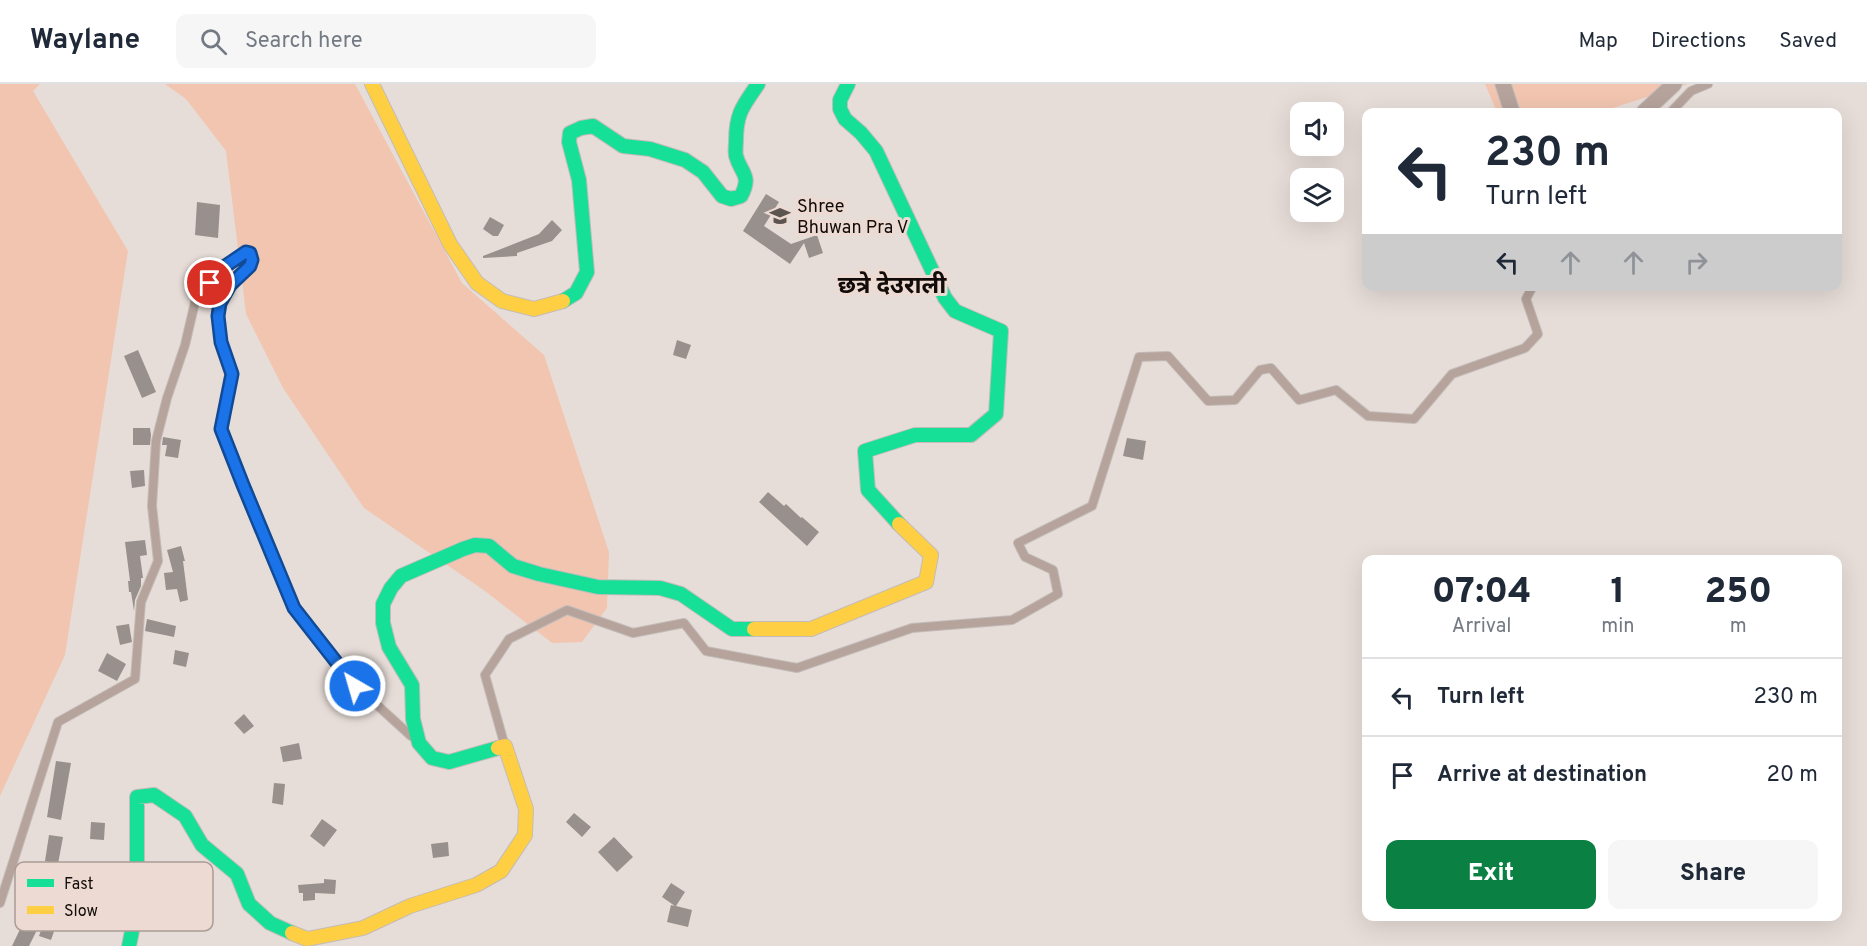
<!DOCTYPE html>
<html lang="en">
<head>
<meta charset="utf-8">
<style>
  :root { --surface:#fff; --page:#f6f6f7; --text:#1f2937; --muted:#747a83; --line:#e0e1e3; --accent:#0b8043 }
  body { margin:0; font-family:Overpass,"Noto Sans Devanagari",sans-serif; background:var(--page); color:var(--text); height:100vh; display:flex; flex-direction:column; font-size:22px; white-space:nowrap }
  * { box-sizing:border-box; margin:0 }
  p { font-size:20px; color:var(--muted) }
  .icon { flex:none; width:33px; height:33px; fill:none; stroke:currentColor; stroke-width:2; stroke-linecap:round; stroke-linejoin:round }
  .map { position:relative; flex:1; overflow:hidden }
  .panel { position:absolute; left:1362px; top:471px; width:480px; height:366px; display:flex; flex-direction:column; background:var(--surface); border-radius:12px; box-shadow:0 6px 24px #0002 }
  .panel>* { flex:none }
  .top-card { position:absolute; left:1362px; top:24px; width:480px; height:183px; border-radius:12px; box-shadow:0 6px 24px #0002; background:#fff; color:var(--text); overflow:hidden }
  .buttons { position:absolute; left:1290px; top:18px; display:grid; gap:12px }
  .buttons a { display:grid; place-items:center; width:54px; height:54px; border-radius:12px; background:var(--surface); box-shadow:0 6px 24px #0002; font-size:30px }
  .pin { position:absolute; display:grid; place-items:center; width:51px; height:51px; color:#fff; margin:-26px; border:3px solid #fff; border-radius:50%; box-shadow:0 2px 6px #0007 }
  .me { position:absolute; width:66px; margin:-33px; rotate:322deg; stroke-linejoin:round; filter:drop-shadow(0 0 4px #0008) }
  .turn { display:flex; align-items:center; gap:21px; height:126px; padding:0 24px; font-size:27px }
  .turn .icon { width:78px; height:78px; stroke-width:2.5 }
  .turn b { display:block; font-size:42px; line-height:51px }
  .lanes { display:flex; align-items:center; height:57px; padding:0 24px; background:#0003; justify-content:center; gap:30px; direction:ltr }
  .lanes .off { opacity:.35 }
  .eta { display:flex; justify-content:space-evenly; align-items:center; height:102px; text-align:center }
  .eta b { font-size:36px; font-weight:800; line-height:42px }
  .cta { display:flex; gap:12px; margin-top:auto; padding:12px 24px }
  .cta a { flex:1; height:69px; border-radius:12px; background:var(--accent); color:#fff; font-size:24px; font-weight:800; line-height:69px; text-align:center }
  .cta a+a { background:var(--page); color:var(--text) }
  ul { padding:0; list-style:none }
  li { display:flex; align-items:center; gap:18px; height:78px; padding:0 24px; border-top:2px solid var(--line) }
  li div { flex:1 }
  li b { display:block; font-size:22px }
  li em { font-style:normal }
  header { display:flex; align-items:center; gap:36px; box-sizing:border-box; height:84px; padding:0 30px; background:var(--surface); border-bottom:2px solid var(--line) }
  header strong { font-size:28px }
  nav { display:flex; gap:33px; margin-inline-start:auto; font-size:21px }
  .search { width:420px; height:54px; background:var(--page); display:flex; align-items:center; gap:15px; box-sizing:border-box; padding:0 21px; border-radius:12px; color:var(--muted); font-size:22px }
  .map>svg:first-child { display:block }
  .green { fill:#f1c5b0 }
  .building { fill:#97908c }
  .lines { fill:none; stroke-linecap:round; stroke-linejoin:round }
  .lane-casing { stroke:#c3bcb9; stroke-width:10 }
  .street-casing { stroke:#c3bcb9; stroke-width:17 }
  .fast-casing { stroke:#c3bcb9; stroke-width:16 }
  .slow-casing { stroke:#c3bcb9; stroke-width:16 }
  .lane { stroke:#b5a39c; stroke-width:8 }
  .street { stroke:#b5a39c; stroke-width:15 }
  .fast { stroke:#16e098; stroke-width:14 }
  .slow { stroke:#ffcf43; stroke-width:14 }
  .route-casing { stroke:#114b97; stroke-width:15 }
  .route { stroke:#1a73e8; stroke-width:10 }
  .labels { text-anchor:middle; stroke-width:6; stroke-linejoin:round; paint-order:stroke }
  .poi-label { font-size:18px; fill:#110b09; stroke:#eddad2; text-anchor:start }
  .district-label { font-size:24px; font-weight:bold; fill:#110b09; stroke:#eddad2 }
  .key { fill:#eddad2; stroke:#ab9c96; stroke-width:1.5 }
  .key-label { font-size:16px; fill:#110b09 }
</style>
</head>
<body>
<header>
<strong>Waylane</strong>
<div class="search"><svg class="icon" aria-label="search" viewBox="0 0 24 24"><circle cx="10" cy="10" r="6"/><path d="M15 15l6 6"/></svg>Search here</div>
<nav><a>Map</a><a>Directions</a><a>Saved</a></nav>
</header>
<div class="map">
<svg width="1867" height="862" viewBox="0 0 1867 862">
  <rect width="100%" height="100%" fill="#e7ddd8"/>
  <!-- green -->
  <path class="green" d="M0 0H40L33 7 128 167 65 571 0 712Z
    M165 0H355L462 199 544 271 609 468 607 524 582 558 552 559 485 507 364 424 283 304 246 230 226 67 186 15Z
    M1485 0H1688L1600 28H1497Z"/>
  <!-- building -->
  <path class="building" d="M766 110 779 118 764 142 791 160 817 151 823 169 809 174 804 159 790 180 743 147Z
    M197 118 220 121 218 154 195 151Z
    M490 133 504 141 498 152H493L483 145Z
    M552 136 562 146 552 157 517 169V172L483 174V172L539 150Z
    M677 256 691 261 686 275 673 271Z
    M138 266 156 308 142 314 124 272Z
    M133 344H150L151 351 150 361H133Z
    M163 353 181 356 178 374 165 372 167 361H162Z
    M1127 354 1146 357 1143 376 1123 372Z
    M144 386 145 402 132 404 130 387Z
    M768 408 784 422 786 420 801 434 802 433 819 448 807 462 759 418Z
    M145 456 147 471 140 472 143 494H141V502L135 516 134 527 131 508H129L128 497H130L125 458Z
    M181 462 185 477H183L188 516 180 518 177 505 166 506 164 489 173 488 167 466Z
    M147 535 176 542 174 553 145 547Z
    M129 540 132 558 120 561 116 542Z
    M175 566 189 569 186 583 173 580Z
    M107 569 126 580 117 597 98 587Z
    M244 630 254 642 244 650 234 639Z
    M299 659 302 675 283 678 280 663Z
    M56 677 71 679 61 736 47 733Z
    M274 699 285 700 283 721 272 719Z
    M574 729 591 743 582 753 566 738Z
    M322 735 337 746 324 763 310 752Z
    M91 738 105 739 104 756 90 755Z
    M49 751 63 753 58 780 45 777Z
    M614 753 633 773 617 788 598 768Z
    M448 758 449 772 433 774 431 760Z
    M324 795 336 796 335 810 315 809V816L303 817V809H299L298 801 324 799Z
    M55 798 67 802 62 815H61L65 816 51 856 39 852 53 812 50 811Z
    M671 799 685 808 676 822 692 826 688 843 667 838 671 821 675 822 662 813Z
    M24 837 38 844 29 862H12Z"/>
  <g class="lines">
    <!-- lane casing -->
    <g class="lane-casing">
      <path id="lane" d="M1671 28 1691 7 1708 0
        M504 659 485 591 509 555 567 526 633 549 684 539 706 567 797 584 912 544 1012 536 1058 510 1053 486 1025 473 1018 459 1092 422 1139 273 1168 272 1208 317 1235 316 1260 286 1271 284 1299 316 1336 306 1368 332 1414 335 1452 290 1525 264 1538 250 1526 215 1533 202
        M0 819 58 638 135 595 141 518 158 477 152 422 156 357 167 314 185 261 196 214 224 183 246 168 251 169 252 176 250 182 230 201 220 219 218 232 221 258 232 290 221 345 243 401 294 524 355 601 411 652"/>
    </g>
    <!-- street casing -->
    <g class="street-casing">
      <path id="street" d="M1503 0 1512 28
        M1644 28 1674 0"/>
    </g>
    <!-- fast casing -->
    <g class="fast-casing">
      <path id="fast" d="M848 0 840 16V25L845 35 861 49 876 67 945 214 955 227 1001 247 996 330 971 351H915L865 367 868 406 899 440
        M563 217 576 209 587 188 579 96 569 58 570 49 581 44 593 42 623 62 650 65 685 76 703 88 722 112 731 115 741 112C752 91 741 90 736 72 735 67 736 61 736 57 736 29 743 22 758 0
        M498 664 449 678 432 674 419 659 413 635 412 601 389 563 383 539V520L391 504 401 492 463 465 475 461 489 462 513 482 539 490 598 503 660 504 681 510 732 545H754
        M129 862 137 822V713L154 711 185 732 202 761 237 790 249 820 270 839 292 849"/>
    </g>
    <!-- slow casing -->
    <g class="slow-casing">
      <path id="slow" d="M372 0 450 160 477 199 502 217 534 225 563 217
        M754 545H811L926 498 931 471 899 440
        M292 849 307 855 363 844 410 822 476 801 501 787 525 751 526 725 505 662 498 664"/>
    </g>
    <!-- lane -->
    <use href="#lane" class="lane"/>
    <!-- street -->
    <use href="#street" class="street"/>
    <!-- fast -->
    <use href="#fast" class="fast"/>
    <!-- slow -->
    <use href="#slow" class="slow"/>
  </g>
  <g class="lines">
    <!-- route casing -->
    <g class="route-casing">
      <path id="route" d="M210 199 224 183 246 168 250 169 252 176 250 182 230 201 220 219 218 232 221 258 232 290 221 345 243 401 294 524 355 602"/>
    </g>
    <!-- route -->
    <use href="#route" class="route"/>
  </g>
  <!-- icons -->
  <defs>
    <g id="school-bare" transform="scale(1.62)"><path d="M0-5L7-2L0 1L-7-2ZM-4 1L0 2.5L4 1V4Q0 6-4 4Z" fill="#5c5451" stroke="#eddad2" stroke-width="2.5" paint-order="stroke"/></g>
  </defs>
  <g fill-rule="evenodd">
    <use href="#school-bare" x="780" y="132"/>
  </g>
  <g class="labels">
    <!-- poi labels -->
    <g class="poi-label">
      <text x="797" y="128">Shree<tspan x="797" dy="21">Bhuwan Pra V</tspan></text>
    </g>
    <!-- district labels -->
    <g class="district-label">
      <text x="892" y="209">छत्रे देउराली</text>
    </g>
  </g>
  <!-- legend -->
  <rect x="15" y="778" width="198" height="69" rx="9" class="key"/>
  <rect x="27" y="795" width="27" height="8" fill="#16e098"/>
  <rect x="27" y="822" width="27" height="8" fill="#ffcf43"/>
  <g class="key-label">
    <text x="64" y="805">Fast</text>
    <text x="64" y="832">Slow</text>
  </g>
</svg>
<div class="buttons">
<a><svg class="icon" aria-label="sound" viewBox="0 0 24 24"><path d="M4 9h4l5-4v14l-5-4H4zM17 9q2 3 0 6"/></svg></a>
<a><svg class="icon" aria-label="layers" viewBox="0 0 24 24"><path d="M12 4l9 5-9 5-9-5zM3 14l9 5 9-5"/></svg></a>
</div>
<div class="pin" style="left:210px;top:199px;background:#d93025"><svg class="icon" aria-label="arrive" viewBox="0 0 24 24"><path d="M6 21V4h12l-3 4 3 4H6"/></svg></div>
<svg class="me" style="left:355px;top:602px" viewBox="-20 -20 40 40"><circle r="17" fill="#1a73e8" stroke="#fff" stroke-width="3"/><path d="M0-11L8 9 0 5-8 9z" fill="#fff"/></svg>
<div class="top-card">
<div class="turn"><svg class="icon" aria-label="left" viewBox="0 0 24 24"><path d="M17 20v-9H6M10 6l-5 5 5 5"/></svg><div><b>230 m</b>Turn left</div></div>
<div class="lanes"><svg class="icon" aria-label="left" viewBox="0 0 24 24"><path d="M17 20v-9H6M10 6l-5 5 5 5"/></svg><svg class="icon off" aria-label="ahead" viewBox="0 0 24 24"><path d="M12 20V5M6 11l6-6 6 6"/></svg><svg class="icon off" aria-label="ahead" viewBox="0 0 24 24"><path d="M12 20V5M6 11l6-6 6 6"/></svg><svg class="icon off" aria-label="right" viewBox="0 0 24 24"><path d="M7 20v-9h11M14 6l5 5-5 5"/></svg></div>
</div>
<section class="panel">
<div class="eta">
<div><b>07:04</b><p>Arrival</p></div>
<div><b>1</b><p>min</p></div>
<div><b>250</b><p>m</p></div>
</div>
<ul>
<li><svg class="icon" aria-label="left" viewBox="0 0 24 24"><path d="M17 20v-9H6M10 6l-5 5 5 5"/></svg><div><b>Turn left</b></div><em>230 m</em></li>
<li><svg class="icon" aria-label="arrive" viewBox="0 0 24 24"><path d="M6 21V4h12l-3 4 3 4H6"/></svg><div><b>Arrive at destination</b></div><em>20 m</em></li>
</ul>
<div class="cta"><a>Exit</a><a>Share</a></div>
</section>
</div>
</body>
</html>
